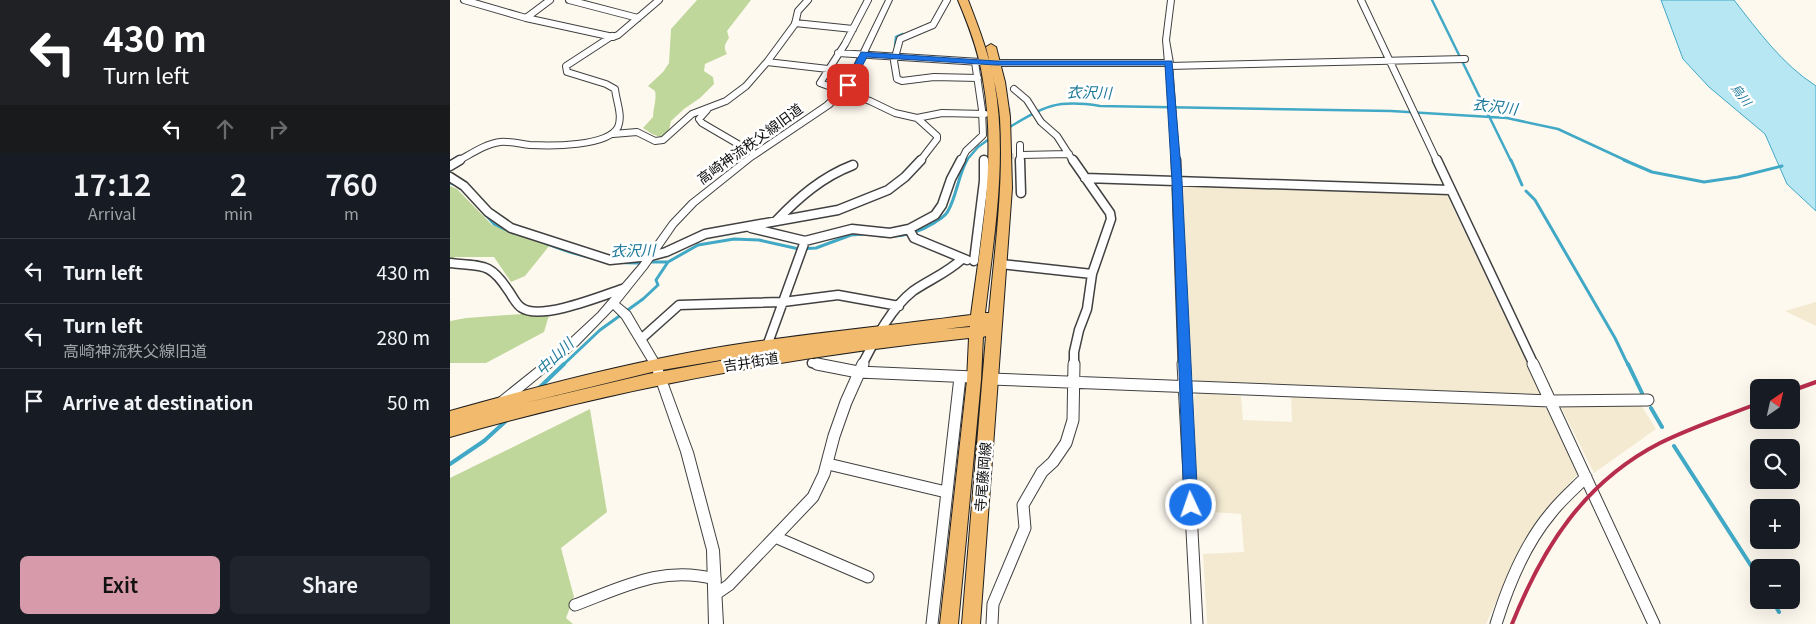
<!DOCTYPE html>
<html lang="en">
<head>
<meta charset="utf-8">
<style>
  :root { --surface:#171b24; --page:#20242c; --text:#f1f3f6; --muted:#9ea1a6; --line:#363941; --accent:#d79aaa }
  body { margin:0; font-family:Georgia,"Noto Sans JP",serif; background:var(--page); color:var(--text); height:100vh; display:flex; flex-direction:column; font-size:19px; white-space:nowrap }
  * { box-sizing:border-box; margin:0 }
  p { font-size:16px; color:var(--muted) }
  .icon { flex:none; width:28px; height:28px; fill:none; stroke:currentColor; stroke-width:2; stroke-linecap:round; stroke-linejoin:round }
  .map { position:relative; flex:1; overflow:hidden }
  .details { display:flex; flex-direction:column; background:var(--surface); width:450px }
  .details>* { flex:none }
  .hud { background:#202124; color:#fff; overflow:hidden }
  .needle { width:32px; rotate:34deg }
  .buttons { position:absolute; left:1300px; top:379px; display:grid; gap:10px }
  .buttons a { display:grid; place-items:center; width:50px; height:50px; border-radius:8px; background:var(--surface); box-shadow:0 5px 20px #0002; font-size:25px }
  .pin { position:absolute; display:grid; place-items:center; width:42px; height:42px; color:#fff; margin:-21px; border-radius:10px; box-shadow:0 2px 8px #0006 }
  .me { position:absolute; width:55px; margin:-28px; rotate:357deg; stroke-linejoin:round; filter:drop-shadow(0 0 4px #0008) }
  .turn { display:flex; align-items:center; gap:18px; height:105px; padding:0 20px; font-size:22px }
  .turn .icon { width:65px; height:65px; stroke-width:2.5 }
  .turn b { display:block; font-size:35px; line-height:42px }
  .lanes { display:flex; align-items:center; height:48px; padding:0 20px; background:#0003; justify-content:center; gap:25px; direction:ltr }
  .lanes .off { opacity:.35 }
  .eta { display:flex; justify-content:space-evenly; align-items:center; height:85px; text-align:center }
  .eta b { font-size:30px; font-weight:600; line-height:35px }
  .action { display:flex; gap:10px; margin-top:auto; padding:10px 20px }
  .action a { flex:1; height:58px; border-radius:8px; background:var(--accent); color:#111; font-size:20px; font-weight:600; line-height:58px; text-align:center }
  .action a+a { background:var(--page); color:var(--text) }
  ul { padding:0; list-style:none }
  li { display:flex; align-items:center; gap:15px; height:65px; padding:0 20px; border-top:1px solid var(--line) }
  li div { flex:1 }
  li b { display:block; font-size:19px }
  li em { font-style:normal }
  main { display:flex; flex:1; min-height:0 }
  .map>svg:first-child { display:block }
  .farmland { fill:#f3ead1 }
  .forest { fill:#c0d79b }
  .water { fill:#b7e7f3; stroke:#41a9c6 }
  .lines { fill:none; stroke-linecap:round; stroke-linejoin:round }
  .stream-far2 { stroke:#41a9c6; stroke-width:2.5 }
  .stream-far1 { stroke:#41a9c6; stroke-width:3 }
  .stream { stroke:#41a9c6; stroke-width:4 }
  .minor-tunnel { stroke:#dad6cd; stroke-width:6; stroke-dasharray:6 3; stroke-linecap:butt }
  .minor-far2-casing { stroke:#414141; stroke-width:8 }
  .minor-far1-casing { stroke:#414141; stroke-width:11 }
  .minor-casing { stroke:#414141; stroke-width:13 }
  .tertiary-casing { stroke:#414141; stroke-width:2 }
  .primary-casing { stroke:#1f1f1f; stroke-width:2 }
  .minor-far2 { stroke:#fff; stroke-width:6 }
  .minor-far1 { stroke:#fff; stroke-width:8 }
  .minor { stroke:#fff; stroke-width:11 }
  .tertiary { fill:#fff; fill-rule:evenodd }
  .primary { fill:#f1ba6c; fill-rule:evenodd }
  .rail { stroke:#b72d4c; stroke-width:4 }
  .route { fill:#1a73e8; stroke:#114b97 }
  .labels { text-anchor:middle; stroke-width:5; stroke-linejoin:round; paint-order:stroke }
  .far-water-label { font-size:12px; font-style:italic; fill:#1d7999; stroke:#fff }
  .street-label { font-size:14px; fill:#0e0e0e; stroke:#fff }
  .water-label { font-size:15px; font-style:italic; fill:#1d7999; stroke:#fff }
</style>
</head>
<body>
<main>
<section class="details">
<div class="hud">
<div class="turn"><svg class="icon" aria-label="left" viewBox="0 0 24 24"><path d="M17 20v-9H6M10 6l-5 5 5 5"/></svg><div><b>430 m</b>Turn left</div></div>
<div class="lanes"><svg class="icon" aria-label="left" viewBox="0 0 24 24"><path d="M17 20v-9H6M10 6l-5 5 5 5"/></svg><svg class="icon off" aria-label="ahead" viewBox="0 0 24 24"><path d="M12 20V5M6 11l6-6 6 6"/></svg><svg class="icon off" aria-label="right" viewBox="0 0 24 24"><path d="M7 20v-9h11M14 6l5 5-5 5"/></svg></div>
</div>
<div class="eta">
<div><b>17:12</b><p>Arrival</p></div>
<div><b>2</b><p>min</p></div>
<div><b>760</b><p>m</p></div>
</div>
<ul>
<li><svg class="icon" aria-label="left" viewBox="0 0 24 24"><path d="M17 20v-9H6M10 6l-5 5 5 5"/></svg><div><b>Turn left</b></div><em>430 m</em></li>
<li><svg class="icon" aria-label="left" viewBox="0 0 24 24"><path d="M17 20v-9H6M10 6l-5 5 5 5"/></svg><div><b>Turn left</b><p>高崎神流秩父線旧道</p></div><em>280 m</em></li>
<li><svg class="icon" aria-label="arrive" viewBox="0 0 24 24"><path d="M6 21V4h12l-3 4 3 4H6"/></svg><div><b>Arrive at destination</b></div><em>50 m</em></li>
</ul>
<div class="action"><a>Exit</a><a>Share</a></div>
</section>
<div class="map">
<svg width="1366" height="624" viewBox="0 0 1366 624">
  <rect width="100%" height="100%" fill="#fef9ef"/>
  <!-- farmland -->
  <path class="farmland" d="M730 184 996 193 1092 395 749 382 744 380 741 374Z
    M1366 302V326L1335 311Z
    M747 393 791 396 793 420 842 422 841 396 1090 406 1101 409 1129 473 1107 497 1076 537 1036 624H757L753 554 794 552 791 514 747 511 744 397Z
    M1110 405H1191L1206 429 1144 473Z"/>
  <!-- forest -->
  <path class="forest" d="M247 0H301L277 31 279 38C275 44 273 47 277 54L255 64 254 71 263 77 264 84 250 98 234 109 221 121 218 134 213 138 202 134 193 128 203 117C203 108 207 100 205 91L198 86 213 72 219 63 221 29Z
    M0 186 7 189 42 225 100 245 75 276 61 282 44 257H5L0 261Z
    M100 312 94 332 36 363H0V321L16 318Z
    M140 409 157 512 111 548 124 597 116 618 123 624H0V478Z"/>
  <!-- water -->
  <path class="water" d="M1211 0H1284C1309 32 1332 64 1366 86V211L1337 184 1315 134 1259 87 1233 59Z"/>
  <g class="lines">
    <!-- stream-far2 -->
    <path class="stream-far2" d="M982 0 1010 57
      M445 46 446 37 453 34
      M1012 61 1061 161
      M558 128C595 106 606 99 650 106L941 111 1057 118 1108 129 1177 161
      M516 161 528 147 542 137"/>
    <!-- stream-far1 -->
    <path class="stream-far1" d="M1061 160 1072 185
      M1174 160 1202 172 1254 182 1288 177 1332 166
      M0 183 9 186
      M1076 191 1085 200 1165 338 1178 365
      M35 214 44 224 63 233
      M425 235C447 239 465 235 484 223 489 219 495 217 498 211 507 195 508 176 517 160
      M95 243C128 256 158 264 193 263
      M199 262H218L248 245 284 239 309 240 349 249 366 248 401 235 414 234
      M113 365 150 330 193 299 208 285 206 280 218 262"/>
    <!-- stream -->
    <path class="stream" d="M1178 364 1192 393
      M89 388 114 364
      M1201 408 1212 427
      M1224 446 1309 578
      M0 464 34 441 58 419
      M1322 600 1329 612"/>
    <!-- minor-tunnel -->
    <path class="minor-tunnel" d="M537 113 564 111
      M549 158 571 155"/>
    <!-- minor-far2 casing -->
    <g class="minor-far2-casing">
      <path id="minor-far2" d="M14 0 76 18 163 37 168 35 209 0
        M119 0 188 18
        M418 0 395 44 370 83 420 101 445 113 467 118 487 136V139L470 161
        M497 0 483 25 450 39 444 61 447 79 452 81 484 77 528 78
        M911 0 987 161
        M76 18 100 0
        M345 23 403 29
        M388 53 546 63H719L726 161
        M317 62 378 69
        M719 66 1015 59
        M564 89 577 100 591 122 607 136 623 161
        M257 110 249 119 252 123 305 154
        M467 118 492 113 535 114
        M163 134 187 132 205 141 213 140 242 114 276 101 296 86 317 62 345 24 348 11 358 0
        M570 145V161
        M571 155 619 154
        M8 161C21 154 35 144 50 142 60 141 70 144 80 145 99 146 158 147 168 127 173 116 166 100 165 89L156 84 117 72 116 66 162 36
        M511 161 516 151 533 135 532 110 525 62"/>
    </g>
    <!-- minor-far1 casing -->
    <g class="minor-far1-casing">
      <path id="minor-far1" d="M570 160 571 193
        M623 160 660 213 661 219 642 274 637 309 629 330 624 352V365
        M726 160 733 365
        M987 160 1084 365
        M0 166 10 160
        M0 177 14 186 38 212 61 228 160 260 201 256 216 252 255 234 388 210 438 190 455 177 471 160
        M635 178 1000 190
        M326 221C349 197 372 177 403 165
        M301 228 355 241 402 229 440 233 459 229 485 215 492 205 501 179 511 160
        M459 229 464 238 517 260
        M524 261 534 181V160
        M0 263C32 267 39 261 58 290 62 295 66 305 72 308 91 321 154 295 175 288
        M551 264 642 274
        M191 339 229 305 333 302 388 295 449 306
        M317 346 355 241
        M362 363 374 365
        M412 365C425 340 440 309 463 291 479 280 497 273 512 259"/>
    </g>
    <!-- minor casing -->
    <g class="minor-casing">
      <path id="minor" d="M367 364 408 372 524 377
        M733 364 747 624
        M1083 364 1204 624
        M541 379 1101 401 1198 400
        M378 464 496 492
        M325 537 418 577
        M266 594 279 585 363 497 374 474 384 436 396 402 413 364
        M125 605C173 587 213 565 265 579
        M482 624 510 377
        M542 624 543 604 575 528 573 505 592 472 603 462 616 443 623 420 624 364
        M1046 624C1058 585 1074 545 1101 513 1111 500 1124 489 1136 477"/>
    </g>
    <!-- tertiary casing -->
    <g class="tertiary-casing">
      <path id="tertiary" d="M436 0H442L401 87 381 107 302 160 246 205 226 226 197 268 169 303 180 312 211 365 243 452 269 550 273 624H259L257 550 231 452 201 366 172 318 163 309 128 345 54 406 50 408 46 406 44 403 46 400 106 352 148 313 190 264 220 222 240 201 296 157 375 103 395 84Z
        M718 0H724L719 40 723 63 719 65 715 63 713 40Z"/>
    </g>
    <!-- primary casing -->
    <g class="primary-casing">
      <path id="primary" d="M508 0H518C528 26 538 52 544 80 558 157 544 236 535 313H539C545 248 554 184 550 118 548 94 542 71 536 47L541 44 546 47 555 82 560 117 562 188 530 624H512L536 336 533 337 531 380 508 624H490L517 380 519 338C343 356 170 388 0 437V411C97 384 195 358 296 343 371 332 446 325 521 315 531 238 547 157 533 80 529 52 519 26 508 0ZM520 326V327L495 329ZM325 351 198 374 75 403 206 371Z"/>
    </g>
    <!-- minor-far2 -->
    <use href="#minor-far2" class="minor-far2"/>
    <!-- minor-far1 -->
    <use href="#minor-far1" class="minor-far1"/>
    <!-- minor -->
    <use href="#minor" class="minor"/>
    <!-- tertiary -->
    <use href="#tertiary" class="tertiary"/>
    <!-- primary -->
    <use href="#primary" class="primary"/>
    <!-- rail -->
    <path class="rail" d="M1341 391 1366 382
      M1062 624C1093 547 1134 482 1210 443 1242 427 1276 416 1309 403"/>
  </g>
  <!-- route -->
  <path class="route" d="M411 52 546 61H722L732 181 748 505 746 510 741 512 736 510 734 505 722 181 715 65H546L417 57 401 87H395L394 85Z"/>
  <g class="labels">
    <!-- far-water labels -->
    <g class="far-water-label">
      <text transform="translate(1291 95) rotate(52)" y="4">烏川</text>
    </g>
    <!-- street labels -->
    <g class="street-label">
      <text transform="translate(300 144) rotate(-36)" y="5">高崎神流秩父線旧道</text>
      <text transform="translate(301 362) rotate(-9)" y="5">吉井街道</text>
      <text transform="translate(533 477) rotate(-85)" y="5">寺尾藤岡線</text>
    </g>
    <!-- water labels -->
    <g class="water-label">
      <text transform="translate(639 93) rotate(1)" y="5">衣沢川</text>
      <text transform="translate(1045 107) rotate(7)" y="5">衣沢川</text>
      <text transform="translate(183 251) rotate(-1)" y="5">衣沢川</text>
      <text transform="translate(105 357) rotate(-44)" y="5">中山川</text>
    </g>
  </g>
</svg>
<div class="buttons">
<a><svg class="needle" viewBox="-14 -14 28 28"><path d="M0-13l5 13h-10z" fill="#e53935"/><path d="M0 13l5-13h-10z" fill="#9ea1a6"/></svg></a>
<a><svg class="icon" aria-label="search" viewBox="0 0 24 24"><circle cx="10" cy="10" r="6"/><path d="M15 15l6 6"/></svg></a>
<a>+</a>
<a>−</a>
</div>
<div class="pin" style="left:398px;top:85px;background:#d93025"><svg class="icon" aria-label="arrive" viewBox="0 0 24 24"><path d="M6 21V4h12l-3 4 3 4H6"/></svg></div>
<svg class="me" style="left:741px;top:505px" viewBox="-20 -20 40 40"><circle r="17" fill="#1a73e8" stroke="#fff" stroke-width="3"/><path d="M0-11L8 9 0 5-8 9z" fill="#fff"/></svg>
</div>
</main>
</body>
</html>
